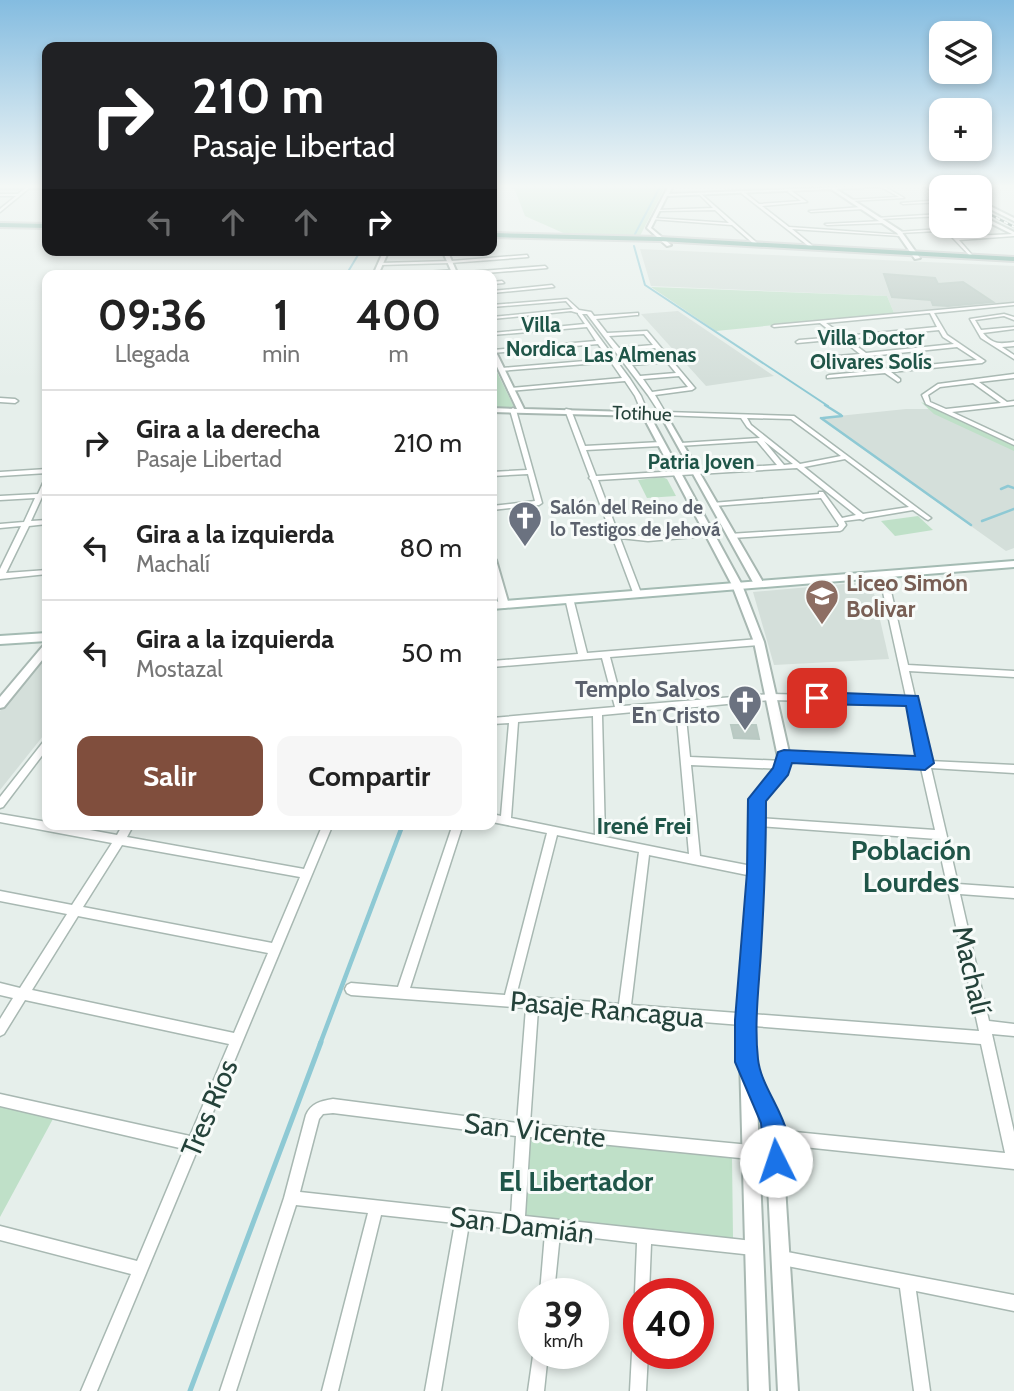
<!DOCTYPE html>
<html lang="es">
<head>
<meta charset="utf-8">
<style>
  :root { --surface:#fff; --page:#f6f6f6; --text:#222; --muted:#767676; --line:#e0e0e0; --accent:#804e3d }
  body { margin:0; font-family:Cabin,sans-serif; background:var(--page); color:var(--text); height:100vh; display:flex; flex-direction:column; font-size:26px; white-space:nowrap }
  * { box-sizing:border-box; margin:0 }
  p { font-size:23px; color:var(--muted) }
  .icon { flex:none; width:38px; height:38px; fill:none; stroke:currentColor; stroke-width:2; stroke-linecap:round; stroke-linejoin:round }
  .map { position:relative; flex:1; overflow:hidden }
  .sheet { position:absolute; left:42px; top:270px; width:455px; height:560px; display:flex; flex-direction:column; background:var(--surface); border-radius:14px; box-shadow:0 4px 10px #0003 }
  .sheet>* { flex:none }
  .banner { position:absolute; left:42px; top:42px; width:455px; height:214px; border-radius:14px; box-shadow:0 4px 10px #0003; background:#202124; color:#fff; overflow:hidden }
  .tools { position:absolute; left:929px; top:21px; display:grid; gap:14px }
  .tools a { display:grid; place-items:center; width:63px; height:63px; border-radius:14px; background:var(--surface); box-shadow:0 4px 10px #0003; font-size:35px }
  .speed { position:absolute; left:518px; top:1278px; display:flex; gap:14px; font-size:35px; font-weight:700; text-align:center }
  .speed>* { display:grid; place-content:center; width:91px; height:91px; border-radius:50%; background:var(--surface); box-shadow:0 4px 10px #0003; line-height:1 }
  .speed small { font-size:18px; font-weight:400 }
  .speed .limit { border:10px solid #d22; background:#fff; color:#111 }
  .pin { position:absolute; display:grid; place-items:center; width:60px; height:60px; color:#fff; margin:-30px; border-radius:14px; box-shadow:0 4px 10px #0006 }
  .me { position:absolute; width:77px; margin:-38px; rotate:356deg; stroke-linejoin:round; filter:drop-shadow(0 0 5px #0008) }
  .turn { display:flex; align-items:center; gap:24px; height:147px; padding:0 35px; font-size:32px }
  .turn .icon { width:91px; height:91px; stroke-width:2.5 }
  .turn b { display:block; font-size:49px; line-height:60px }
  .lanes { display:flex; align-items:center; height:66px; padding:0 35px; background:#0003; justify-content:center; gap:35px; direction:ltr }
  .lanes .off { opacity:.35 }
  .eta { display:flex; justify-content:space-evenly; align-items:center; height:119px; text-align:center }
  .eta b { font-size:42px; font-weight:700; line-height:49px }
  .cta { display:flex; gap:14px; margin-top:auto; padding:14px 35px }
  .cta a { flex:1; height:80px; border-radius:14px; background:var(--accent); color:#fff; font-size:28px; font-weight:700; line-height:80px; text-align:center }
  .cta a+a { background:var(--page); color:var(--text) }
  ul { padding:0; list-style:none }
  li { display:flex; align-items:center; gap:21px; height:105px; padding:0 35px; border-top:2px solid var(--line) }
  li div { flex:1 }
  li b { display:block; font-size:26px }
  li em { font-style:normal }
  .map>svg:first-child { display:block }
  .built { fill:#d4dfda }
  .green { fill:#bfe0c8 }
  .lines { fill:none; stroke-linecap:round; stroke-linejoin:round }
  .stream-far3 { stroke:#8ec9d4; stroke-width:2 }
  .stream-far2 { stroke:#8ec9d4; stroke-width:2.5 }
  .stream-far1 { stroke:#8ec9d4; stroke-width:4.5 }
  .stream { stroke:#8ec9d4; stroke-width:5 }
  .building { fill:#bbcac4; stroke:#b8c9c2; stroke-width:2 }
  .minor-casing { stroke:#a8b8b2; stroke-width:3 }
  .tertiary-casing { stroke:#a8b8b2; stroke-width:4 }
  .secondary-casing { stroke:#a4bbb3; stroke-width:4 }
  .primary-casing { stroke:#c2cac8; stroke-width:4 }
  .minor { fill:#fff; fill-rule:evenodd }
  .tertiary { fill:#fff; fill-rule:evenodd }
  .secondary { fill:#fff; fill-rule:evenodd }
  .primary { fill:#6aa596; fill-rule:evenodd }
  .rail-casing { stroke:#5f7d75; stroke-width:2.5 }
  .rail { stroke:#f7fbf9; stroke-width:2; stroke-dasharray:4.5; stroke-linecap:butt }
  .route { fill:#1a73e8; stroke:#114b97; stroke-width:2 }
  .labels { text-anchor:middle; stroke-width:6; stroke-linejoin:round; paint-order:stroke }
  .far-street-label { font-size:19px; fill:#24423a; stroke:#f7fbf9 }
  .far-worship-label { font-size:19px; font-weight:bold; fill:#5b616d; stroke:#f7fbf9; text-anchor:start }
  .far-neighbourhood-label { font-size:21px; font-weight:bold; fill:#1f5548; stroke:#f7fbf9 }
  .education-label { font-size:23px; font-weight:bold; fill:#785e54; stroke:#f7fbf9; text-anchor:start }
  .worship-label { font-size:23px; font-weight:bold; fill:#5b616d; stroke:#f7fbf9; text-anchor:end }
  .neighbourhood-label { font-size:24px; font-weight:bold; fill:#1f5548; stroke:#f7fbf9 }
  .near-neighbourhood-label { font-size:28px; font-weight:bold; fill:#1f5548; stroke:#f7fbf9 }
  .near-street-label { font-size:28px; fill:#24423a; stroke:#f7fbf9 }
</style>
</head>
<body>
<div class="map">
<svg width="1014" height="1391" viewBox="0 0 1014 1391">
  <rect width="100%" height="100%" fill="#e6efeb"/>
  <!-- built -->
  <path class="built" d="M640 249 1014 266V303L894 313 887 296 651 286Z
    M678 311 774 376 706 386 641 314Z
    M906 409H935L1014 445V548L1006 551 819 418Z
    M866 582 871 583 873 589 889 659 774 665 753 592Z
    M47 656V731L0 790V711Z"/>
  <!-- green -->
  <path class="green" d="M513 185H666L640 236H570L525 216Z
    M651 287 887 296 894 313 716 331Z
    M492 370H496L514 407 492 408Z
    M921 402 1014 445V451L934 414Z
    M662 477 667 479 676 496 647 498 638 480Z
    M918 516 933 530 895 536 881 521Z
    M0 1104 54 1117 0 1217Z
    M530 1138 732 1157 733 1238 523 1219Z"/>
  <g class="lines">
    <!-- stream-far3 -->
    <path class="stream-far3" d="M635 234 661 185
      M634 246 645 285 828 406
      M346 275 361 250"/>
    <!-- stream-far2 -->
    <path class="stream-far2" d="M825 405 841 415
      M821 418 971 525
      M823 418 842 416
      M1001 489 1008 486 1014 488
      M982 521 1014 509"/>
    <!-- stream-far1 -->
    <path class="stream-far1" d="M320 1044 403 824"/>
    <!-- stream -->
    <path class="stream" d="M190 1391 321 1042"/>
  </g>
  <!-- building -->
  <path class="building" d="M884 274 935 278 938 284 963 282 993 302 948 306 933 305 931 300 892 297Z
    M731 725H756L759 739 734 738Z"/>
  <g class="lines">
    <!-- minor casing -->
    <g class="minor-casing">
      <path id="minor" d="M29 185H33L0 212V209L16 196H0V194H18Z
        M882 185 904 198 850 201 848 200 899 197 881 187Z
        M788 190H790L807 202 762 206 789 227 903 235 901 236 792 229 814 247 811 248 741 193 744 192 759 204 801 201 788 192Z
        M698 193H700L757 243V245H755L732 225 651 219 653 218 729 223 715 210 658 211 656 210 713 208Z
        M942 200V202L903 204 901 203Z
        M862 207 863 209 811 212 809 211Z
        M942 214V216L878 219 876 218Z
        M883 221 884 223 827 225 825 224Z
        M955 228 956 230 899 233 897 232Z
        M1014 234V236L959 240 972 255 971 257 952 237Z
        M414 250H444L385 254 383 253Z
        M527 255 528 257 450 263 380 265 378 264 380 263 451 261Z
        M545 266 547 268 462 275 453 274 455 273Z
        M454 270 456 272 412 275H384Z
        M502 281 504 283 492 284V282Z
        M552 285 554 287 492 293V291Z
        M567 299 579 310 591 312 594 316 638 313V315H636L596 319 607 333 647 331 694 387 695 388 692 390 655 395 665 412 794 416 931 518 928 520 926 519 913 510 866 518 863 520 860 519 844 521 846 525 842 530 840 531 732 538H729V534L838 527 839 525 821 498 714 506 711 504 712 503 819 494V492H823L842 518 856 515 797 468 598 480 618 533 648 537 694 533 698 535 694 537 648 541 620 538 641 593 637 595H634L591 480 589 478 590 477 565 410 566 409 571 410 585 446 661 442 664 444 661 446 586 450 596 476 777 465 757 441 679 446V444L681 443 760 438 747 427 741 418 661 415 648 395 587 314H582L630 379 641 396 648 413 647 414 642 413 635 396 625 381 509 391 508 390 511 388 622 378 611 362 500 371V369L502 368 609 359 598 344 492 353 493 350 596 341 587 327 492 335V333L585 324 578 314V313L571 311 492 319V317L573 309 566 301 492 307V305ZM644 334 653 345 619 348 609 336ZM655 348 665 359 630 362 621 351ZM667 362 676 373 640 376 632 365ZM679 376 688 387 652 392 643 379ZM747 418 791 419 841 456 800 464 751 425ZM764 441 793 464 784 465ZM845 459 909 507 863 514 804 467Z
        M1014 303V305L934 313 947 335 985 361 982 363 891 372 900 379V381L898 382 885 373 827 378V376L829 375 881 370 864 356 813 361V359L815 358 860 354 841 339 797 343 796 342 799 340 838 337 820 323 774 327 772 326 774 325ZM930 313 937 327 844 336 826 323ZM939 330 943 337 954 344 866 353 847 339ZM957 347 977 360 887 369 870 356Z
        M1004 314 1014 317V320L1004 316 975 320 981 330 1014 327V329L983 333C993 345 1000 344 1014 342V346L1002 347 1014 355V359L981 338 970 319Z
        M1014 374V378L979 382 1007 402 1014 401V405L952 412 1014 441V445L926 404 922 395 938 384ZM973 383 1001 403 946 409 930 402 928 395 940 387Z
        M0 398 15 399 18 401 15 403 0 402Z
        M513 408 516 410 542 503 539 505 492 510V506L535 501 528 474 492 476V472L527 470 510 410Z
        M47 469V473L0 476V472Z
        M47 479V487L44 493H47V497H42L31 521 47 520V524L29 526 6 573 47 570V574L0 579V569L21 526 0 528V524L24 522 35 498 0 500V496L38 494 44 481Z
        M880 572H886L887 574 908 665 1014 671V677L909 671 915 697 917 700 916 702 929 761 1014 765V773L931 768 958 884 1014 888V898L960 894 989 1021 1014 1024V1036L992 1034 1014 1132V1169L775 1144 770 1142 768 1137 770 1132 775 1130 1005 1153 981 1044 538 1009 530 1124 750 1145 755 1147 757 1152 755 1157 750 1159 530 1137 525 1216 753 1241 758 1243 760 1248 758 1253 753 1255 651 1244 649 1293H639V1299L637 1298 635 1293 637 1243 560 1234 554 1293H540L545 1233 520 1230 517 1231 512 1229 469 1224 441 1391H425L455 1223 381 1215 338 1391H322L368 1213 296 1205 236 1391H220L284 1198 306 1115C311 1103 321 1101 333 1099L517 1123 526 1008 351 995 347 993 345 989 347 985 351 983 398 987 453 824H463L410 988 505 995 547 833 492 822V814L501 816 509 723 492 724V718L615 707 602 658 492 667V661L578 654 565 598 569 596 573 598 587 653 759 639 763 642 759 645 610 657 623 706 770 694 906 697 879 574ZM770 700 907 703 920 760 784 753 781 754 779 757 781 760 784 761 921 768 935 830 758 818 754 819 753 822 754 825 758 826 937 839 979 1031 631 1005 649 855 757 877 761 875 762 872 761 869 757 867 700 856 691 765 784 769 787 768 789 765 787 762 784 761 690 757 685 708ZM676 708 689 854 605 837 602 715ZM593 716 595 835 511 818 518 722ZM557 835 639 852 619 1004 516 996ZM333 1113 516 1136 511 1215 300 1192 319 1119 323 1114Z
        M47 739V749L3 807 0 808V797L44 741Z
        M0 814 47 822V824H57L117 835 123 824H134L127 837 304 869 323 824H333L97 1391H81L131 1274 0 1240V1226L137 1261 184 1149 0 1106V1094L190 1136 229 1044 25 1000 4 1034 0 1036V1019L13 998 0 995V983L20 988 67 914 0 901V891L72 905 112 843 0 822ZM122 845 300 877 272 943 83 907ZM78 916 268 953 234 1033 32 990Z
        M782 1251 1014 1295V1311L916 1291 930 1391H914L900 1288 782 1265 777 1263 775 1258 777 1253Z
        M639 1346V1353H648L646 1391H630L632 1353 634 1347Z
        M534 1349V1353H548L544 1391H528Z"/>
    </g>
    <!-- tertiary casing -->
    <g class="tertiary-casing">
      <path id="tertiary" d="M669 185H673L669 194 899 185 836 189 901 231 920 258 915 259 897 233 831 189 667 196 651 228 671 245 667 246 647 228Z
        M922 185H927L942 193V196Z
        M0 186H47V188H0Z
        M980 201 1014 218V221L980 204Z
        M980 215 1014 232V235L980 218Z
        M384 250H389L378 275H373Z
        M442 250H447L458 275H453Z
        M492 348 495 350 524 409 665 413 764 584 759 587 754 584 661 416H650L742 585 764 642 790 757 785 774 763 800V872L753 1020 755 1064 781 1123 798 1391H778L765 1123 757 1104 769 1391H749L739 1020 751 872V799L776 769 778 757 754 642 732 585 643 416 492 412V408L517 409 492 356Z
        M492 557 496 560 509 605 507 607 504 608 499 605 492 576Z
        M47 645V654L4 707 0 708V697L43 646Z"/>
    </g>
    <!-- secondary casing -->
    <g class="secondary-casing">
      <path id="secondary" d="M1014 561V567L492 609V602Z
        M47 633V641L0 644V636Z"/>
    </g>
    <!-- primary casing -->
    <g class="primary-casing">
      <path id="primary" d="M0 223 47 224V228L0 227Z
        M492 233 660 237 1014 257V261L660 241 492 237Z"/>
    </g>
    <!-- minor -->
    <use href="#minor" class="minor"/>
    <!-- tertiary -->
    <use href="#tertiary" class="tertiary"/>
    <!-- secondary -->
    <use href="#secondary" class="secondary"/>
    <!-- primary -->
    <use href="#primary" class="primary"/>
    <!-- rail casing -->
    <g class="rail-casing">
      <path id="rail" d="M935 185 942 188
        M980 209 1014 227"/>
    </g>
    <!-- rail -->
    <use href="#rail" class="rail"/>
  </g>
  <!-- sky -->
  <linearGradient id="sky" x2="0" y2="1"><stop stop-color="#84bce0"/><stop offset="0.49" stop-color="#f4f8f6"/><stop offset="1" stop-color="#f4f8f6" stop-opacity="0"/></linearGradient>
  <rect width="1014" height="380" fill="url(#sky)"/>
  <!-- route -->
  <path class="route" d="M817 692 918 696 934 763 925 770 792 763 788 775 766 801C766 851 764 901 761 951 759 986 754 1023 758 1059 762 1096 802 1127 785 1170L776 1174 767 1170 764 1161 761 1123 735 1062V1020L747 872 748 799 773 768 778 752 784 750 915 756 906 706 817 704 809 698Z"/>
  <!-- icons -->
  <defs>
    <g id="church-pin" transform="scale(1.75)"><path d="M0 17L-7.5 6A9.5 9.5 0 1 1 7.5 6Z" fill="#6b7280" stroke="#f7fbf9"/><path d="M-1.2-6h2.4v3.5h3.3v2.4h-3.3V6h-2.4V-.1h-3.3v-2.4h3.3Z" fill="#fff"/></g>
    <g id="school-pin" transform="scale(1.75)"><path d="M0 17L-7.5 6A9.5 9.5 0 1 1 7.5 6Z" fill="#8d6e63" stroke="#f7fbf9"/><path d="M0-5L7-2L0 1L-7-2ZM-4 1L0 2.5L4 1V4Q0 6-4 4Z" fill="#fff"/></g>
  </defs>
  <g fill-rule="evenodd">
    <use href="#church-pin" x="525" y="518"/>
    <use href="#school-pin" x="822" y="596"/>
    <use href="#church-pin" x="745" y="702"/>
  </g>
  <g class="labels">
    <!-- far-street labels -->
    <g class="far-street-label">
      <text transform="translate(642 413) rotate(2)" y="7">Totihue</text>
    </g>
    <!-- far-worship labels -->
    <g class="far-worship-label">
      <text x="550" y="514">Salón del Reino de<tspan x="550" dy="22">lo Testigos de Jehová</tspan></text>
    </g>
    <!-- far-neighbourhood labels -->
    <g class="far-neighbourhood-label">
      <text x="541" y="332">Villa<tspan x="541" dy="24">Nordica</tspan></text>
      <text x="871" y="345">Villa Doctor<tspan x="871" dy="24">Olivares Solís</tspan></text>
      <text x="640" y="362">Las Almenas</text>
      <text x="701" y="469">Patria Joven</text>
    </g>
    <!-- education labels -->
    <g class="education-label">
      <text x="846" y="591">Liceo Simón<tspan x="846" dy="26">Bolivar</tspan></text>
    </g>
    <!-- worship labels -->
    <g class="worship-label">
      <text x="720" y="697">Templo Salvos<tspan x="720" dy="26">En Cristo</tspan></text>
    </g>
    <!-- neighbourhood labels -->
    <g class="neighbourhood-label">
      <text x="644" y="834">Irené Frei</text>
    </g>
    <!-- near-neighbourhood labels -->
    <g class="near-neighbourhood-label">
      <text x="911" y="860">Población<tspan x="911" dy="32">Lourdes</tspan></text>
      <text x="576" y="1191">El Libertador</text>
    </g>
    <!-- near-street labels -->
    <g class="near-street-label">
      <text transform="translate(972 970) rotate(77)" y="10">Machalí</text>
      <text transform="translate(607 1009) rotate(5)" y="10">Pasaje Rancagua</text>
      <text transform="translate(209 1108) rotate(-67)" y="10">Tres Ríos</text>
      <text transform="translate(535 1130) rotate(6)" y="10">San Vicente</text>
      <text transform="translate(522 1225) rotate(7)" y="10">San Damián</text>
    </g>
  </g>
</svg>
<div class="tools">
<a><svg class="icon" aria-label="layers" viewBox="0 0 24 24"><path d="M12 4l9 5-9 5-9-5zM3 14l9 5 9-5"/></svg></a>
<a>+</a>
<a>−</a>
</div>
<div class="speed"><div>39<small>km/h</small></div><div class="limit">40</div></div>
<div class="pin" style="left:817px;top:698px;background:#d93025"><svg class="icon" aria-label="arrive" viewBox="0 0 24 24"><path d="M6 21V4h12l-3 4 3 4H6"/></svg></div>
<svg class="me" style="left:776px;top:1161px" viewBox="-20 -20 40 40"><circle r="19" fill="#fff"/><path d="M0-13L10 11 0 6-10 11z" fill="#1a73e8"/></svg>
<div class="banner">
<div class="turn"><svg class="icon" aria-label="right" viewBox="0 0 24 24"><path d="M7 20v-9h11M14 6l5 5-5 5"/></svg><div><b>210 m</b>Pasaje Libertad</div></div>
<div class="lanes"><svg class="icon off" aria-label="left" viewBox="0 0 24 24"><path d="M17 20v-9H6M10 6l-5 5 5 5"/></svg><svg class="icon off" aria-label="ahead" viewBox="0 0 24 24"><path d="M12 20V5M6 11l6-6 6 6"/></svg><svg class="icon off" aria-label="ahead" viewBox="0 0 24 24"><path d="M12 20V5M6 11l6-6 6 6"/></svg><svg class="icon" aria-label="right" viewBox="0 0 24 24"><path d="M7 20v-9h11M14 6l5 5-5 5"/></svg></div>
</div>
<section class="sheet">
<div class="eta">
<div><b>09:36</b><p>Llegada</p></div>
<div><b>1</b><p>min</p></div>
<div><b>400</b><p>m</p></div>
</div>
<ul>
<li><svg class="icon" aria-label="right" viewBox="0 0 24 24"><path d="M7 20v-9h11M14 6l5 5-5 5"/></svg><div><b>Gira a la derecha</b><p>Pasaje Libertad</p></div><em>210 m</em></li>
<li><svg class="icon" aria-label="left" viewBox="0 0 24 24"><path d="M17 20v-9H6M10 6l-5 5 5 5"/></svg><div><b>Gira a la izquierda</b><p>Machalí</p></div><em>80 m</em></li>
<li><svg class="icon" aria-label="left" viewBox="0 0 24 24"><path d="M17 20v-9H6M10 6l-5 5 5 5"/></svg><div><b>Gira a la izquierda</b><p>Mostazal</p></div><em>50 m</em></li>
</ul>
<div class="cta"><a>Salir</a><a>Compartir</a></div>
</section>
</div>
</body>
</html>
